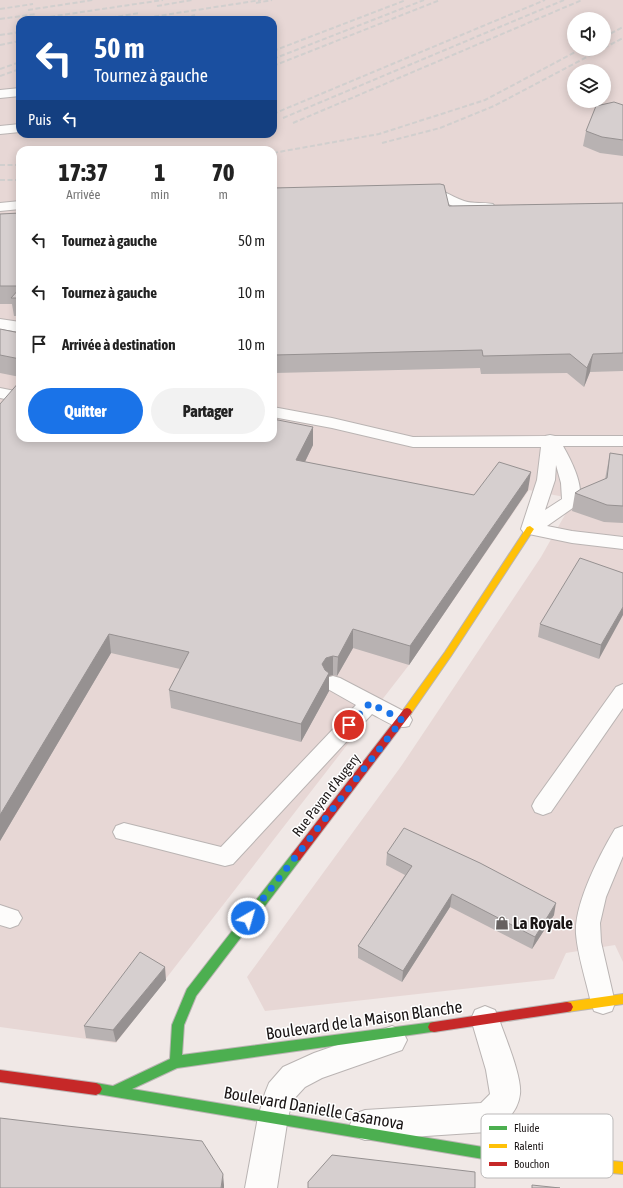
<!DOCTYPE html>
<html lang="fr">
<head>
<meta charset="utf-8">
<style>
  :root { --surface:#fff; --page:#f2f2f2; --text:#222; --muted:#767676; --accent:#1a73e8 }
  body { margin:0; font-family:"Asap Condensed",sans-serif; background:var(--page); color:var(--text); height:100vh; display:flex; flex-direction:column; font-size:15px; white-space:nowrap }
  * { box-sizing:border-box; margin:0 }
  p { font-size:13px; color:var(--muted) }
  .icon { flex:none; width:22px; height:22px; fill:none; stroke:currentColor; stroke-width:2; stroke-linecap:round; stroke-linejoin:round }
  .map { position:relative; flex:1; overflow:hidden }
  .panel { position:absolute; left:16px; top:146px; width:261px; height:296px; display:flex; flex-direction:column; background:var(--surface); border-radius:12px; box-shadow:0 2px 10px #0003 }
  .panel>* { flex:none }
  .guide { position:absolute; left:16px; top:16px; width:261px; height:122px; border-radius:12px; box-shadow:0 2px 10px #0003; background:#1a4fa0; color:#fff; overflow:hidden }
  .buttons { position:absolute; left:567px; top:12px; display:grid; gap:8px }
  .buttons a { display:grid; place-items:center; width:44px; height:44px; border-radius:50%; background:var(--surface); box-shadow:0 2px 10px #0003; font-size:20px }
  .pin { position:absolute; display:grid; place-items:center; width:34px; height:34px; color:#fff; margin:-17px; border:2px solid #fff; border-radius:50%; box-shadow:0 1px 4px #0007 }
  .me { position:absolute; width:44px; margin:-22px; rotate:38deg; stroke-linejoin:round; filter:drop-shadow(0 0 3px #0008) }
  .turn { display:flex; align-items:center; gap:14px; height:84px; padding:0 12px; font-size:18px }
  .turn .icon { width:52px; height:52px; stroke-width:2.5 }
  .turn b { display:block; font-size:28px; line-height:34px }
  .then { display:flex; align-items:center; height:38px; padding:0 12px; background:#0003; gap:8px; font-size:15px }
  .eta { display:flex; justify-content:space-evenly; align-items:center; height:68px; text-align:center }
  .eta b { font-size:24px; font-weight:800; line-height:28px }
  .cta { display:flex; gap:8px; margin-top:auto; padding:8px 12px }
  .cta a { flex:1; height:46px; border-radius:24px; background:var(--accent); color:#fff; font-size:16px; font-weight:800; line-height:46px; text-align:center }
  .cta a+a { background:var(--page); color:var(--text) }
  ul { padding:0; list-style:none }
  li { display:flex; align-items:center; gap:12px; height:52px; padding:0 12px }
  li div { flex:1 }
  li b { display:block; font-size:15px }
  li em { font-style:normal }
  .map>svg:first-child { display:block }
  .built { fill:#e7d7d5; fill-rule:evenodd }
  .lines { fill:none; stroke-linecap:round; stroke-linejoin:round }
  .lane-casing { stroke:#bab4b3; stroke-width:2 }
  .street-casing { stroke:#bab4b3; stroke-width:2 }
  .fast-casing { stroke:#bab4b3; stroke-width:2 }
  .slow-casing { stroke:#bab4b3; stroke-width:2 }
  .jam-casing { stroke:#bab4b3; stroke-width:2 }
  .lane { fill:#fdfcfb; fill-rule:evenodd }
  .street { fill:#fdfcfb; fill-rule:evenodd }
  .fast { fill:#4caf50; fill-rule:evenodd }
  .slow { fill:#ffc107; fill-rule:evenodd }
  .jam { fill:#c62828; fill-rule:evenodd }
  .rail { stroke:#d1cfce; stroke-width:2; stroke-dasharray:5 2.5; stroke-linecap:butt }
  .wall { fill:#b8b2b2 }
  .shaded-wall { fill:#969191 }
  .building { fill:#d6cfcf; stroke:#969191 }
  .route { stroke:#1a73e8; stroke-width:7; stroke-dasharray:0 12.6 }
  .labels { text-anchor:middle; stroke-width:3; stroke-linejoin:round; paint-order:stroke }
  .street-label { font-size:14px; fill:#1b1616; stroke:#fff }
  .near-poi-label { font-size:17px; font-weight:bold; fill:#1b1616; stroke:#fff; text-anchor:start }
  .near-street-label { font-size:17px; fill:#1b1616; stroke:#fff }
  .key { fill:#fff; stroke:#bbb9b9; stroke-width:1 }
  .key-label { font-size:11px; fill:#1b1616 }
</style>
</head>
<body>
<div class="map">
<svg width="623" height="1188" viewBox="0 0 623 1188">
  <rect width="100%" height="100%" fill="#f0e8e6"/>
  <!-- built -->
  <path class="built" d="M0 0H623V962L615 945 566 953 554 979 265 1011 247 977 402 765 541 557 574 499 529 490 409 665 116 1043 0 1027ZM574 19H604V49H574ZM20 20H273V134H20ZM574 71H604V101H574ZM20 150H273V438H20Z"/>
  <g class="lines">
    <!-- lane casing -->
    <g class="lane-casing">
      <path id="lane" d="M20 88V96L0 98V90Z
        M20 124V132L0 134V126Z
        M424 187C439 187 450 196 464 201 473 204 483 202 493 204L495 207 493 210 488 211 457 208 429 195 419 194 417 191 419 188Z
        M20 201V209L0 211V203Z
        M0 319 20 322V332L0 329Z
        M0 388 20 392V402L0 398Z
        M273 407 332 418 413 437 545 436 550 435 555 436H623V446H563C571 460 587 490 577 505L547 526 572 531 623 537V549L572 543 524 533 521 529 537 480 541 447H413L332 428 273 417ZM556 465 561 483 562 499 545 510 555 480Z
        M333 676 340 678 409 714 412 720 409 726C396 730 384 720 372 714L233 864 225 866 116 838 113 832 116 826 124 823 221 847 356 705 326 688 323 683 326 678Z
        M623 684V708L551 812 543 815 535 812 532 806 535 800 616 687Z
        M623 826V856L606 897 600 923 601 942 615 1003 612 1011 603 1014 594 1011 591 1003C586 980 578 957 576 934 574 904 600 854 615 829Z
        M0 905 18 911 22 918 18 925 10 928 0 925Z"/>
    </g>
    <!-- street casing -->
    <g class="street-casing">
      <path id="street" d="M485 1006 495 1010 499 1019C505 1037 522 1076 520 1094 518 1113 503 1125 487 1132L365 1140 354 1136 350 1125 354 1114 365 1110 481 1103 490 1094 486 1070 471 1019 475 1010Z
        M392 1026 402 1030 407 1040 402 1050 322 1078 305 1087 293 1100 288 1117 277 1188H245L258 1117 265 1093 269 1083 283 1067 314 1053Z"/>
    </g>
    <!-- fast casing -->
    <g class="fast-casing">
      <path id="fast" d="M296 853 300 854 301 857 300 860 196 996 184 1025 182 1055 434 1022 438 1023 440 1027 438 1031 177 1068 132 1089 519 1153 545 1155 550 1157 551 1161 550 1165 545 1167 519 1165 92 1093 90 1089 92 1085 96 1083 113 1086 170 1059 172 1025 187 989 292 854Z"/>
    </g>
    <!-- slow casing -->
    <g class="slow-casing">
      <path id="slow" d="M530 526 534 529 451 656 410 715H404L402 712 404 709 445 652 527 527Z
        M623 994V1004L567 1012 563 1011 561 1007 563 1003 567 1002Z
        M545 1155 623 1162V1174L545 1167 540 1165 539 1161 540 1157Z"/>
    </g>
    <!-- jam casing -->
    <g class="jam-casing">
      <path id="jam" d="M407 708 410 709 412 712 410 715 300 860 296 861 292 860 291 857 292 854 404 709Z
        M567 1002 571 1003 573 1007 571 1011 567 1012 434 1032 430 1031 428 1027 430 1023 434 1022Z
        M0 1070 96 1083 100 1085 102 1089 100 1093 96 1095 0 1082Z"/>
    </g>
    <!-- lane -->
    <use href="#lane" class="lane"/>
    <!-- street -->
    <use href="#street" class="street"/>
    <!-- fast -->
    <use href="#fast" class="fast"/>
    <!-- slow -->
    <use href="#slow" class="slow"/>
    <!-- jam -->
    <use href="#jam" class="jam"/>
    <!-- rail -->
    <path class="rail" d="M256 3 272 0
      M157 6 192 0
      M0 9 33 4
      M28 10 93 0
      M0 19 36 14
      M28 20 163 0
      M96 20 140 13
      M132 20 261 0
      M177 20 195 15
      M0 35 20 32
      M604 37 623 27
      M0 45 20 41
      M604 48 623 38
      M273 51 406 0
      M273 59 424 0
      M273 66 440 0
      M0 69 20 62
      M0 76 20 69
      M273 114 545 0
      M283 118 564 0
      M293 123 582 0
      M382 143 440 128 494 106 602 49
      M273 153 379 134 485 100 581 49
      M0 165H20
      M0 180H20"/>
  </g>
  <!-- wall -->
  <path class="wall" d="M623 105V156L600 153 583 146 586 131Z
    M623 203V371L590 372 584 387 567 373 481 374 480 368 275 373 273 325 449 206Z
    M20 213V316H14L12 304H0V214Z
    M0 329 20 333V377L0 373Z
    M0 404 313 427V445L305 462 474 495 528 490 409 665 353 648 337 676 333 675 329 676V691L301 742 171 708 169 690 180 669 111 653 0 841Z
    M610 453 623 455V523L604 522 572 511 575 493 605 479Z
    M623 573 599 659 538 637 540 624Z
    M387 853 554 915 532 949 450 907 402 982 358 958V946L405 875 386 865Z
    M166 980 116 1042 86 1038 84 1026Z"/>
  <!-- shaded-wall -->
  <path class="shaded-wall" d="M593 354 590 372 584 387 587 368Z
    M313 427V445L297 478 296 460Z
    M531 472 528 490 409 665 410 646Z
    M623 607V615L599 659 601 645Z
    M353 629V648L337 676 338 657Z
    M109 634 111 653 0 841V815Z
    M333 656V675L329 676V691L301 742V724L322 664 326 658Z
    M452 894 450 907 402 982 403 971Z
    M556 903 554 915 532 949 535 937Z
    M165 967 166 980 116 1042 113 1030Z
    M223 1174 224 1185V1188H221Z"/>
  <!-- building -->
  <path class="building" d="M614 102 623 105V140L602 137 586 131 596 106Z
    M440 184 444 185 449 206 623 203V353L593 354 587 368 570 354 483 356 482 350 274 355 273 318V188Z
    M20 213V286H0V214Z
    M20 288V298H11Z
    M0 329 20 333V359L0 355Z
    M20 381V438H273V419L313 427 296 460 474 495 499 462 531 472 410 646 353 629 338 657 333 656 326 658 322 664 325 670 329 673 301 724 169 690 189 652 109 634 0 815V404Z
    M610 453 623 455V506L607 505 575 493 581 489 607 478Z
    M580 558 623 573V607L601 645 540 624Z
    M404 828 480 863 556 903 535 937 452 894 403 971 358 946 412 866 387 853Z
    M140 952 165 967 113 1030 84 1026Z
    M0 1118 67 1126 202 1141 223 1174 221 1188H0Z
    M332 1155 475 1172V1188H308V1182Z
    M532 1185 560 1188H532Z"/>
  <g class="lines">
    <!-- route -->
    <path class="route" d="M248 918 402 720 370 703 349 725"/>
  </g>
  <!-- icons -->
  <defs>
    <g id="shop-bare" transform="scale(1.08)"><path d="M-5-2.5h2.3a2.7 3.5 0 0 1 5.4 0H5L5.5 6h-11ZM-1.5-2.5h3a1.5 2.3 0 0 0-3 0Z" fill="#66605f" stroke="#fff" stroke-width="2.5" paint-order="stroke"/></g>
  </defs>
  <g fill-rule="evenodd">
    <use href="#shop-bare" x="502" y="923"/>
  </g>
  <g class="labels">
    <!-- street labels -->
    <g class="street-label">
      <text transform="translate(326 795) rotate(-52)" y="5">Rue Payan d'Augery</text>
    </g>
    <!-- near-poi labels -->
    <g class="near-poi-label">
      <text x="513" y="929">La Royale</text>
    </g>
    <!-- near-street labels -->
    <g class="near-street-label">
      <text transform="translate(364 1020) rotate(-8)" y="6">Boulevard de la Maison Blanche</text>
      <text transform="translate(314 1108) rotate(10)" y="6">Boulevard Danielle Casanova</text>
    </g>
  </g>
  <!-- legend -->
  <rect x="481" y="1114" width="132" height="64" rx="6" class="key"/>
  <rect x="489" y="1126" width="18" height="4" fill="#4caf50"/>
  <rect x="489" y="1144" width="18" height="4" fill="#ffc107"/>
  <rect x="489" y="1162" width="18" height="4" fill="#c62828"/>
  <g class="key-label">
    <text x="514" y="1132">Fluide</text>
    <text x="514" y="1150">Ralenti</text>
    <text x="514" y="1168">Bouchon</text>
  </g>
</svg>
<div class="buttons">
<a><svg class="icon" aria-label="sound" viewBox="0 0 24 24"><path d="M4 9h4l5-4v14l-5-4H4zM17 9q2 3 0 6"/></svg></a>
<a><svg class="icon" aria-label="layers" viewBox="0 0 24 24"><path d="M12 4l9 5-9 5-9-5zM3 14l9 5 9-5"/></svg></a>
</div>
<div class="pin" style="left:349px;top:725px;background:#d93025"><svg class="icon" aria-label="arrive" viewBox="0 0 24 24"><path d="M6 21V4h12l-3 4 3 4H6"/></svg></div>
<svg class="me" style="left:248px;top:918px" viewBox="-20 -20 40 40"><circle r="17" fill="#1a73e8" stroke="#fff" stroke-width="3"/><path d="M0-11L8 9 0 5-8 9z" fill="#fff"/></svg>
<div class="guide">
<div class="turn"><svg class="icon" aria-label="left" viewBox="0 0 24 24"><path d="M17 20v-9H6M10 6l-5 5 5 5"/></svg><div><b>50 m</b>Tournez à gauche</div></div>
<div class="then">Puis<svg class="icon" aria-label="left" viewBox="0 0 24 24"><path d="M17 20v-9H6M10 6l-5 5 5 5"/></svg></div>
</div>
<section class="panel">
<div class="eta">
<div><b>17:37</b><p>Arrivée</p></div>
<div><b>1</b><p>min</p></div>
<div><b>70</b><p>m</p></div>
</div>
<ul>
<li><svg class="icon" aria-label="left" viewBox="0 0 24 24"><path d="M17 20v-9H6M10 6l-5 5 5 5"/></svg><div><b>Tournez à gauche</b></div><em>50 m</em></li>
<li><svg class="icon" aria-label="left" viewBox="0 0 24 24"><path d="M17 20v-9H6M10 6l-5 5 5 5"/></svg><div><b>Tournez à gauche</b></div><em>10 m</em></li>
<li><svg class="icon" aria-label="arrive" viewBox="0 0 24 24"><path d="M6 21V4h12l-3 4 3 4H6"/></svg><div><b>Arrivée à destination</b></div><em>10 m</em></li>
</ul>
<div class="cta"><a>Quitter</a><a>Partager</a></div>
</section>
</div>
</body>
</html>
